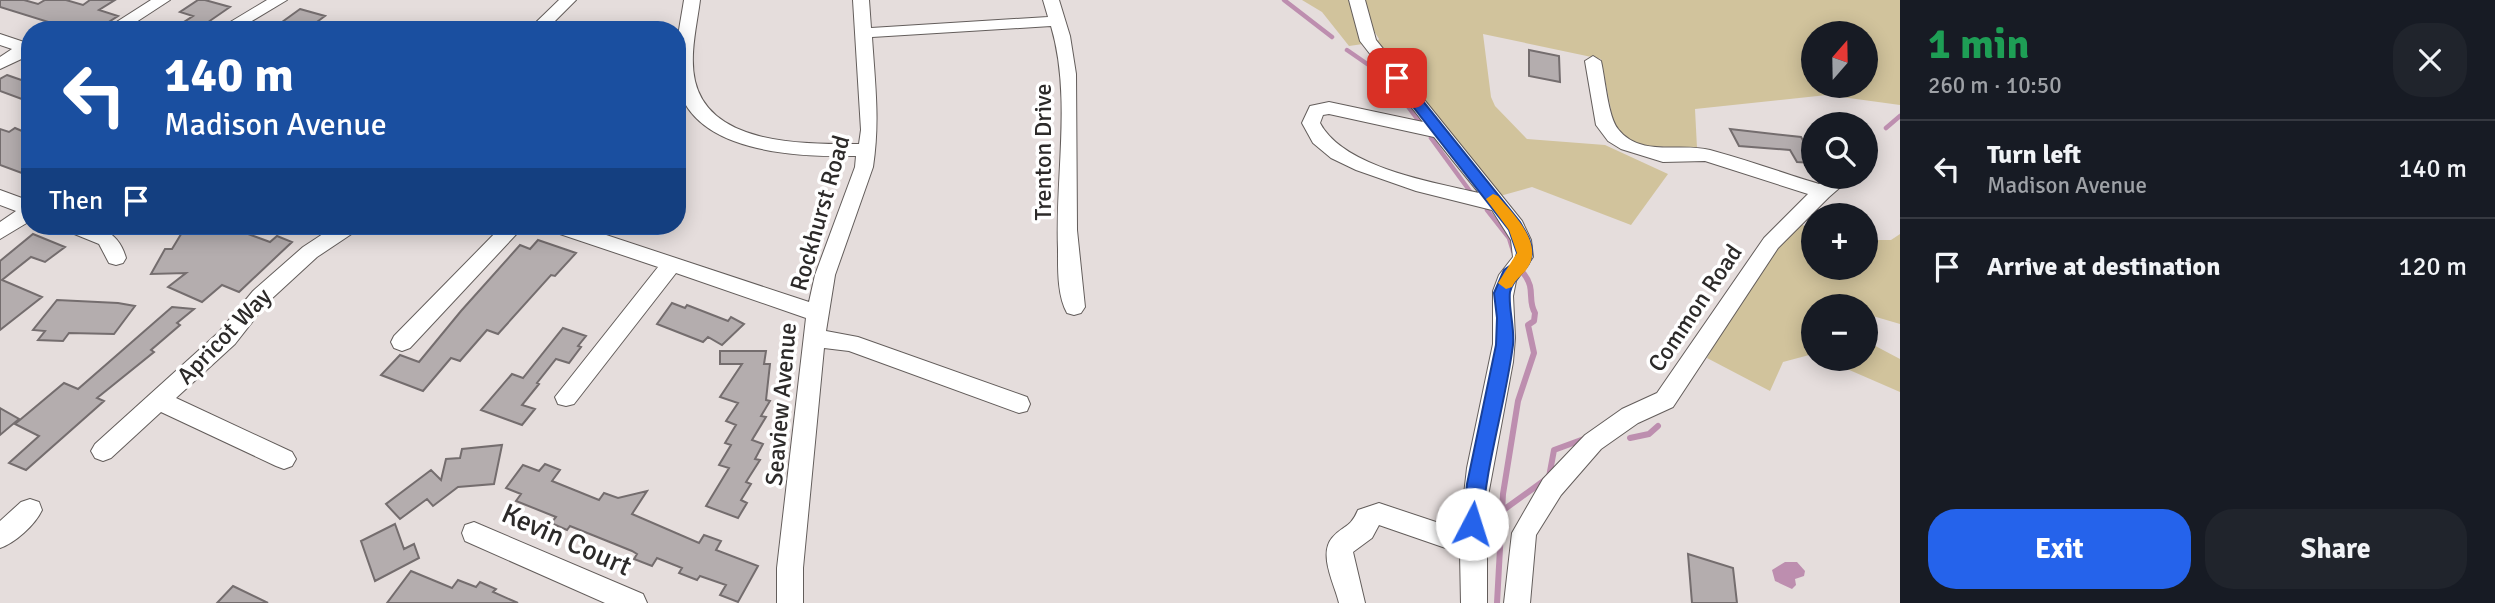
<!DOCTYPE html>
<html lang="en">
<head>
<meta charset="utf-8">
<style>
  :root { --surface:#171b24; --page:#20242c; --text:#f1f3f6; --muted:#9ea1a6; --line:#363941; --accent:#2563eb }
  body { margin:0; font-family:Signika,sans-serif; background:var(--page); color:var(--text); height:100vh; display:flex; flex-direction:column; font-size:26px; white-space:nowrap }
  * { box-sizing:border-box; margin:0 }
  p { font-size:23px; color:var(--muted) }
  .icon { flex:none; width:38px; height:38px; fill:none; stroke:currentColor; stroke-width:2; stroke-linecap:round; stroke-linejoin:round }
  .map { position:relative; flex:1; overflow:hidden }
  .drawer { display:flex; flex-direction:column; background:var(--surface); width:595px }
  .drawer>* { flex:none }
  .guide { position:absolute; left:21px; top:21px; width:665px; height:214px; border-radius:28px; box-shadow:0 4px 18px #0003; background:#1a4fa0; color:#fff; overflow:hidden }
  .needle { width:46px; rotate:20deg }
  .fabs { position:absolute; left:1801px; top:21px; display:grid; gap:14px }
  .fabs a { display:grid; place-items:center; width:77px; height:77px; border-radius:50%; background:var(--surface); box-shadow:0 4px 18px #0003; font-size:35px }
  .pin { position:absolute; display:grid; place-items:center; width:60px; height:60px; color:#fff; margin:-30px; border-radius:14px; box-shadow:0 4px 10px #0006 }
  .me { position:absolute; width:77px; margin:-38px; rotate:5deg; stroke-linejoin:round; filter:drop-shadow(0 0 5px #0008) }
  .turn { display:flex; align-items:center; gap:24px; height:147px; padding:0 28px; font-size:32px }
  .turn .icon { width:91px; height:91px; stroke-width:2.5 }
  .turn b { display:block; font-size:49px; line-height:60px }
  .then { display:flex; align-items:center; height:66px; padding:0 28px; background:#0003; gap:14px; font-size:26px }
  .round { display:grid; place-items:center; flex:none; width:74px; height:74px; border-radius:28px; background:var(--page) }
  .overview { display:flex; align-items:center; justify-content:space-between; height:119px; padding:0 28px }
  h1 { font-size:42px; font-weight:700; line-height:52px; color:#1e9e55 }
  .cta { display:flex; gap:14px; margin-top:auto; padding:14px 28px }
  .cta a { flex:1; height:80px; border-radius:28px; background:var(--accent); color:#fff; font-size:28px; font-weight:700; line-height:80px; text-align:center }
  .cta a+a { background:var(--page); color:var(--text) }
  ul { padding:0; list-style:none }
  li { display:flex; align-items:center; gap:21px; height:98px; padding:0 28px; border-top:2px solid var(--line) }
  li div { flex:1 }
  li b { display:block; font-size:26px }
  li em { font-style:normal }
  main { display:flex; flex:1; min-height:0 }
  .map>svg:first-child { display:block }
  .green { fill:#d1c39c; fill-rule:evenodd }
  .water { fill:#bd8eaf }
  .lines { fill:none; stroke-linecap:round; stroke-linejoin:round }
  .stream-far1 { stroke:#bd8eaf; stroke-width:4.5 }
  .stream { stroke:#bd8eaf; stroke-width:6 }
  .building { fill:#b4adae; stroke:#746d6e; stroke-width:2 }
  .minor-casing { stroke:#635d5b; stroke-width:2 }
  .minor { fill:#fff; fill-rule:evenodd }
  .route { fill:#2563eb; stroke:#184099; stroke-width:2 }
  .slow { fill:#f59e0b }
  .labels { text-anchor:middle; stroke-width:7; stroke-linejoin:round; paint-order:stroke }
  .street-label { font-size:24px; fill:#2c2a29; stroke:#fff }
  .near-street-label { font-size:28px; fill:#2c2a29; stroke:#fff }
</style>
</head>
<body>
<main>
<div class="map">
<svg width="1900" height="603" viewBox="0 0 1900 603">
  <rect width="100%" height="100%" fill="#e5dddc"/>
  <!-- green -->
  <path class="green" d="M1302 0H1351L1363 44 1349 46 1322 12Z
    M1364 0H1900V105L1827 95 1695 109 1697 148 1640 146 1615 130 1601 59 1483 34 1491 97 1495 106 1527 139 1605 145 1668 174 1631 225 1532 187 1500 196 1376 43 1379 39 1371 26ZM1813 33H1866V86H1813Z
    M1800 224 1813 229V268H1866V240H1891L1900 234V324L1866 314V306H1813V354L1783 362 1770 391 1707 358C1734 310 1761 265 1800 224Z
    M1866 341 1900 359V392L1824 359H1866Z"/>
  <!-- water -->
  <path class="water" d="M1785 562H1797L1805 571 1804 576 1795 579 1796 585 1792 589 1775 581 1772 570Z"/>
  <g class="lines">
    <!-- stream-far1 -->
    <path class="stream-far1" d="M1284 0 1332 37
      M1347 50 1386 77 1418 120
      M1886 128 1900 116
      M1431 138 1472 194
      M1487 210 1509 238 1513 251"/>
    <!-- stream -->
    <path class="stream" d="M1630 438 1649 434 1658 426
      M1502 511 1549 477 1554 450 1584 439
      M1497 603 1503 494 1518 401 1534 353 1528 325 1534 321 1535 313C1527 300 1536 289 1524 274"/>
  </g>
  <!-- building -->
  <path class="building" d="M0 0H24L38 4 45 0H66L83 5 90 0H115L99 10 118 16 96 30H74L0 7Z
    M198 0H205L230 7 201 27 184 22 193 16 180 12Z
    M300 9 325 16 306 30H271Z
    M1529 50 1559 56 1560 82 1529 76Z
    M7 75 30 83V102L0 91V79Z
    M30 126V176L0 165V129L9 132 15 128 22 131Z
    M1730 129 1801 137 1813 157V163L1797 162 1790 150 1739 146Z
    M186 226H226L270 242 277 236 292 242 239 292 222 285 202 302 168 287 186 273 151 274 165 249H172Z
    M33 234 65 247 45 262 31 257 2 280 42 297 0 330V261Z
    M538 240 576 253 555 276 551 275 498 334 487 330 460 361 451 358 423 391 381 375 400 355 419 362 461 311 520 245 530 249Z
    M57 300 118 303 135 306 114 334 69 333 63 341 38 340 45 331 33 330Z
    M672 303 685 308 687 305 728 321 731 317 744 324 722 345 708 337 703 342 657 324Z
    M172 307 194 309 177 323 180 325 151 350 154 352 97 398 104 401 26 470 9 463 39 436 15 424 64 383 78 389Z
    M563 328 586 336 578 346 581 347 569 363 556 359 537 383 539 384 522 405 535 409 522 425 481 410 512 374 523 378Z
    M720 351H766L764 364H770L766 400 770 401 761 416 766 417 752 440 763 444 755 459 760 460 746 482 751 484 741 500 747 503 738 518 706 506 729 468 719 465 731 445 725 443 736 425 726 421 738 403 720 397 742 364H720Z
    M0 408 19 419 0 435Z
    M502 445 494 484 458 487 433 506 427 499 400 519 386 504 431 470 441 480 446 459 460 458 462 449Z
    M545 464 560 470 552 481 599 500 604 493 618 498 647 491 632 514 699 543 704 535 721 541 716 550 758 566 738 602 720 595 726 585 700 576 697 580 679 573 682 568 657 558 652 566 634 559 637 554 632 551 570 526 567 530 551 523 556 517 516 501 521 494 506 488 523 465 539 471Z
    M395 524 404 549 414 544 419 558 375 581 361 541Z
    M1688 554 1733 568 1737 603H1692Z
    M411 571 452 588 458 580 476 587 480 582 496 589 493 592 518 603H387Z
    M233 586 268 603H217Z"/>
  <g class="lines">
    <!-- minor casing -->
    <g class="minor-casing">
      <path id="minor" d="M151 0H170L124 30H104Z
        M267 0H287L237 30H217Z
        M559 0H576L546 30H528Z
        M684 0H700C697 25 689 55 695 81 710 146 806 144 859 144L861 130 853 0H869L871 28 1048 17 1043 0H1059L1070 36 1076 74 1077 230 1085 307 1081 313 1074 315 1067 313C1057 295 1058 268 1058 249 1055 176 1072 97 1051 26L872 37C875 84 880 121 873 167L835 275 826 331 858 337 1027 397 1030 404 1027 411 1019 413 849 351 824 348 803 568V603H777V568L806 318 676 273 574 404 566 406 558 404 555 397 658 267 551 231 548 226H579L809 302 815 275 855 167 856 156C799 157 690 154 677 81 673 55 680 26 684 0Z
        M1349 0H1365L1376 40 1522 221 1531 240 1533 257 1516 281 1513 296 1515 338 1513 362 1487 501V603H1461L1460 553 1379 525 1372 538 1353 552 1365 603H1339C1335 585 1318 555 1332 538 1343 525 1350 529 1358 510L1379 503 1460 530 1467 468 1493 344V291L1499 275 1513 257 1511 240 1492 210 1416 191 1356 170 1331 158 1313 143 1302 123 1310 106 1329 102 1423 122 1360 41ZM1329 114 1434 137 1479 193C1433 182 1344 168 1320 123L1323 115Z
        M0 34 30 44V55L0 69V57L12 49 0 45Z
        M1593 56 1601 61C1605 78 1608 117 1618 129 1641 158 1680 142 1710 150 1747 160 1783 173 1819 184L1830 177H1852L1829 197 1778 248 1673 407 1638 423 1601 449 1561 495 1536 535 1530 603H1504L1512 533 1543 479 1585 435 1622 409 1657 393 1764 238 1808 194 1705 161 1663 162 1621 149 1608 141 1596 125 1585 61Z
        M0 190 30 201V221L0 239V222L16 211 0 205Z
        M64 226C93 225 117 226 126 258L123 263 116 265 109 263 99 244 67 231Z
        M335 226H359L356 231 317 257 267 303 235 344 176 398 292 452 296 459 292 466 284 469 276 466 161 412 111 458 103 461 95 458 91 451 95 444 219 332 253 291 303 247Z
        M502 226H524L410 348 402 351 394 348 391 342 394 336Z
        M30 499 39 502 42 510C35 525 15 543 0 548V521L21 502Z
        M474 522 643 594 647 603H605L465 541 462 533 465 525Z"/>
    </g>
    <!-- minor -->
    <use href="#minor" class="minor"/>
  </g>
  <!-- route -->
  <path class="route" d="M1397 74 1402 75 1520 222C1525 231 1532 241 1532 251 1533 269 1513 276 1510 292 1508 307 1515 328 1513 345 1505 406 1486 463 1482 524L1479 530 1472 533 1466 530 1463 524 1467 484 1496 345 1497 318 1494 293 1504 270 1514 263 1517 253 1509 230 1393 81V75Z"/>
  <!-- slow -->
  <path class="slow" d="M1493 194 1498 196C1513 214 1546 245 1526 270 1521 276 1516 279 1512 287L1506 289 1498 283 1517 253 1509 230 1486 199Z"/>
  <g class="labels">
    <!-- street labels -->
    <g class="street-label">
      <text transform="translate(1043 152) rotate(-90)" y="8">Trenton Drive</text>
      <text transform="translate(820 213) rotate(-74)" y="8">Rockhurst Road</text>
      <text transform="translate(1695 308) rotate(-56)" y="8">Common Road</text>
      <text transform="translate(224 336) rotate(-46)" y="8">Apricot Way</text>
      <text transform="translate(781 404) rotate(-85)" y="8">Seaview Avenue</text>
    </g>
    <!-- near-street labels -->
    <g class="near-street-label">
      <text transform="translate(567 539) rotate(24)" y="10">Kevin Court</text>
    </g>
  </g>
</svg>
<div class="fabs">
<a><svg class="needle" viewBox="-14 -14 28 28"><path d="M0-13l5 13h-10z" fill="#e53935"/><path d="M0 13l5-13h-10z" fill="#9ea1a6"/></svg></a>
<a><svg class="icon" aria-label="search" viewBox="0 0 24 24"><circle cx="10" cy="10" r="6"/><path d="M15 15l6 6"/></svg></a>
<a>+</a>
<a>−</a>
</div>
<div class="pin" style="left:1397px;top:78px;background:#d93025"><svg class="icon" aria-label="arrive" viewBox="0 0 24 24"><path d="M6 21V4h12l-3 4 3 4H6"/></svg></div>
<svg class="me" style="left:1472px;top:524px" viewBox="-20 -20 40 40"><circle r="19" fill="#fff"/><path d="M0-13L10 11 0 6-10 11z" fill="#2563eb"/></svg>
<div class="guide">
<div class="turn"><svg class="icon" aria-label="left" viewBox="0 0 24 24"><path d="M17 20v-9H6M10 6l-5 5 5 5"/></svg><div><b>140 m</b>Madison Avenue</div></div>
<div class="then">Then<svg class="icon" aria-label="arrive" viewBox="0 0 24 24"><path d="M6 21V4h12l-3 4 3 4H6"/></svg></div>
</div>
</div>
<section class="drawer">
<div class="overview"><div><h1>1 min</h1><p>260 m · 10:50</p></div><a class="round"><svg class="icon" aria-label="close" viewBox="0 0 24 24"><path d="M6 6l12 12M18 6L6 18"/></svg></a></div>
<ul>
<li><svg class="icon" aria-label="left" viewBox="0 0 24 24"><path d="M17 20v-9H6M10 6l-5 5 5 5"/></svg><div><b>Turn left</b><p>Madison Avenue</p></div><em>140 m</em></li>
<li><svg class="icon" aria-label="arrive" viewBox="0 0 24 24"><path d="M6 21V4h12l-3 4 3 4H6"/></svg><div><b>Arrive at destination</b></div><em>120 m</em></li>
</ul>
<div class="cta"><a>Exit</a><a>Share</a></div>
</section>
</main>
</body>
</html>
